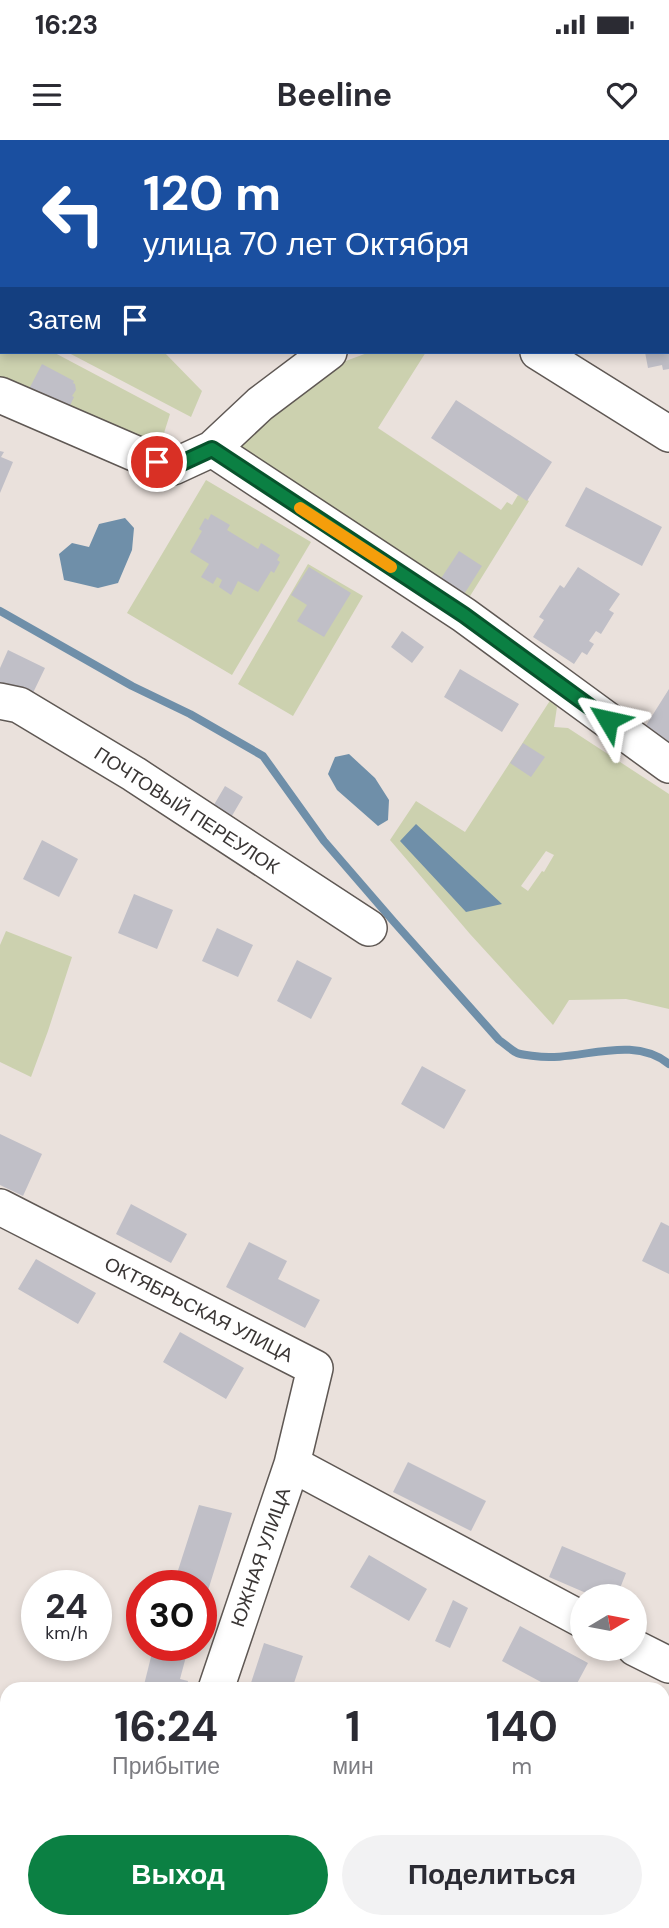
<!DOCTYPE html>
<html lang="ru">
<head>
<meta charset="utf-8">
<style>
  :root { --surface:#fff; --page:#f2f2f3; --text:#2b2b33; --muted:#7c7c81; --accent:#0b8043 }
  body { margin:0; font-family:"DM Sans",sans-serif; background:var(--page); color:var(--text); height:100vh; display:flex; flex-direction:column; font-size:26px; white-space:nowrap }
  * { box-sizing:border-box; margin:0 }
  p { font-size:23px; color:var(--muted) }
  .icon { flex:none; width:38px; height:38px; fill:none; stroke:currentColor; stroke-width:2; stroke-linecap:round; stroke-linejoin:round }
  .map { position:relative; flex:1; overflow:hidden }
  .side { position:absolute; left:0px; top:1542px; width:670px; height:247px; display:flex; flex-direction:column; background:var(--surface); border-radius:21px 21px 0 0; box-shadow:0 4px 10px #0003 }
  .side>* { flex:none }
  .top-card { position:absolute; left:0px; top:0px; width:670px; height:214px; box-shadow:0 4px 10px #0003; background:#1a4fa0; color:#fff; overflow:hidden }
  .needle { width:46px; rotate:80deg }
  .buttons { position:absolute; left:570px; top:1444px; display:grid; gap:14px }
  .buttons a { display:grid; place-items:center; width:77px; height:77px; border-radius:50%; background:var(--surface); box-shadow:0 4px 10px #0003; font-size:35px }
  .speed { position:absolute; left:21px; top:1430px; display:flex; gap:14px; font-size:35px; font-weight:700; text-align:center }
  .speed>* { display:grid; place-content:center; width:91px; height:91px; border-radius:50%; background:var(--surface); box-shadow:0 4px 10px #0003; line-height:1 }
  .speed small { font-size:18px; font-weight:400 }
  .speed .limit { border:10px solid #d22; background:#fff; color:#111 }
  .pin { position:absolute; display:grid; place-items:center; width:60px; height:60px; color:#fff; margin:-30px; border:4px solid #fff; border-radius:50%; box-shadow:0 2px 7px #0007 }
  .me { position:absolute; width:77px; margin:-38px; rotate:306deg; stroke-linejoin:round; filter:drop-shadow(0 0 5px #0008) }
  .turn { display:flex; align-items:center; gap:24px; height:147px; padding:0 28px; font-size:32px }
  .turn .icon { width:91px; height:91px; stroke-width:2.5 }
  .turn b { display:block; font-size:49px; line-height:60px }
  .then { display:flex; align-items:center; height:66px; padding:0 28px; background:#0003; gap:14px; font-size:26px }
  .eta { display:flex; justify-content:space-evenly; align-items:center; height:119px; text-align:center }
  .eta b { font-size:42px; font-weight:700; line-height:49px }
  .cta { display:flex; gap:14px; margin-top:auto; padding:14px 28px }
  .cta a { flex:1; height:80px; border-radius:42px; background:var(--accent); color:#fff; font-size:28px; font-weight:700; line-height:80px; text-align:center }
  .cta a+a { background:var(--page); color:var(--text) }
  .status { display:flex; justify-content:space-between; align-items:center; height:49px; padding:0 35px; background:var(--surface); direction:ltr }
  .status svg { height:19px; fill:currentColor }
  header { display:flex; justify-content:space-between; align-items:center; height:91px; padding:0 28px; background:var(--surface); font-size:32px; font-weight:700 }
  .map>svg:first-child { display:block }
  .green { fill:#ccd1af; fill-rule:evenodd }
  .water { fill:#6f8fa9 }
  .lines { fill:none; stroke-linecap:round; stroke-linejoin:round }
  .stream { stroke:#6f8fa9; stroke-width:8 }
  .building { fill:#c0bfc7 }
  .minor-casing { stroke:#5f5854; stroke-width:38 }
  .minor { stroke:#fff; stroke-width:35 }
  .route-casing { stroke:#07532c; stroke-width:18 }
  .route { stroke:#0b8043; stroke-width:12 }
  .slow { stroke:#f59e0b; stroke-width:12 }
  .labels { text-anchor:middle; stroke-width:6; stroke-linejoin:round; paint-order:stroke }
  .street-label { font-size:19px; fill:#3a3635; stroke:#fff }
</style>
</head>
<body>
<div class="status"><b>16:23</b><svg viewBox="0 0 49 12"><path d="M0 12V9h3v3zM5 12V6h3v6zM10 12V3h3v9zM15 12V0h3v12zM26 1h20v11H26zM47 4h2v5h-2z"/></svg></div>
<header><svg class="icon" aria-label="menu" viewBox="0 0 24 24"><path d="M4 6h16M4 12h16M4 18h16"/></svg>Beeline<svg class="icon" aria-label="heart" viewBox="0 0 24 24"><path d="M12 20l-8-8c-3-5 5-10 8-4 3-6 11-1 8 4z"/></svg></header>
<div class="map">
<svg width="669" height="1788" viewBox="0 0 669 1788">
  <rect width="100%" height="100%" fill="#eae1dc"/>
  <!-- green -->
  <path class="green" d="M0 0H129L126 2H2V25L0 23Z
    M0 187H2V212H53L170 274 164 293 153 308 0 257Z
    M67 212H164L202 251 191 277Z
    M370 212H426L378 288 501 370 507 362 512 365 518 355 529 361 462 469 225 312 332 226Z
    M206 340 311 402 232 535 127 473Z
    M308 424 363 456 293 576 238 544Z
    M551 559 557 567 554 587 568 588 669 654V869L626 859 569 860 553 885 470 794 390 700 416 661 465 692ZM546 711 554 715 544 732 542 731 528 751 521 746Z
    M6 791 72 817 48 891 31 937 0 922V805Z"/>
  <!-- water -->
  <path class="water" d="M125 378 134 388 132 410 118 443 98 448 64 440 59 414 72 403 89 407 99 384Z
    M349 614 375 638 389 660 388 680 378 686 337 650 328 634 335 617Z
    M416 684 502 764 466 772 400 701Z"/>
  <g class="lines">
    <!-- stream -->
    <path class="stream" d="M0 471 132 546 190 574 263 616 324 701 394 782 499 900C505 904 511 910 517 913 522 915 528 915 534 916 578 923 630 893 669 924"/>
  </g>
  <!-- building -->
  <path class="building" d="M645 212H669V229L663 230 662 225 648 228Z
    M42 224 74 241 73 243 75 244 76 250 72 256 74 257 67 272 28 251Z
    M456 260 552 322 527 361 431 298Z
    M0 311 4 312 1 317 13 322 0 353Z
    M586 347 662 387 642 426 565 386Z
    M211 374 230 385 227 390 258 409 261 403 280 415 277 420 280 422 274 433 271 431 258 452 238 441 231 455 219 447 222 440 217 437 213 444 201 437 209 424 190 412 202 391 199 389 205 378 208 380Z
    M459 411 482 426 461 459 438 443Z
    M309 427 351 453 324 497 297 481 307 465 291 455Z
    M578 427 620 454 609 470 614 473 601 494 596 491 589 501 594 504 587 515 582 512 574 524 533 497 544 480 539 477 560 445 564 448Z
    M402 491 424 507 412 523 391 507Z
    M8 510 45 528 31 557 0 542V528Z
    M460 529 519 564 502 592 444 557Z
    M669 549V602L645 587Z
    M523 603 545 617 531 637 510 623Z
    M225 646 243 657 226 686 208 675Z
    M42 700 78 719 59 757 23 739Z
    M134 754 173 770 157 809 118 793Z
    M217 788 253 805 238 837 202 821Z
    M297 820 332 838 311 879 277 861Z
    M422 926 466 950 444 989 401 964Z
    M0 994 42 1014 23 1056 0 1045Z
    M131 1064 187 1094 171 1123 116 1094Z
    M661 1082 669 1086V1134L642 1121Z
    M249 1102 287 1121 278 1139 320 1160 305 1188 226 1147Z
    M36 1119 96 1153 78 1184 18 1149Z
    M180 1192 244 1228 226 1259 163 1222Z
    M408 1322 486 1361 471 1391 393 1352Z
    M199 1365 232 1373 206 1457 201 1456V1446H173Z
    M562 1406 626 1433 617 1456H593L549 1437Z
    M369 1415 427 1449 409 1481 350 1447Z
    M453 1460 468 1468 450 1508 435 1501Z
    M520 1486 588 1523 574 1549H554L502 1521Z
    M264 1503 303 1516 292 1549H249Z
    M154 1505H176L188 1509 180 1539 188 1541 186 1549H143Z
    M663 1554 669 1556V1594L663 1592Z
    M188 1782H204L233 1788H187Z"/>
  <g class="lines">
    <!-- minor casing -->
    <g class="minor-casing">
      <path id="minor" d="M159 2 162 0
        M668 127H669
        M0 174 2 172
        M538 212 669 294
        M0 255 141 316 173 327 212 309 260 264 329 212
        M212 309 464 475 669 625
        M0 561 19 565 134 634 369 788
        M0 1067 315 1228 292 1324 583 1480
        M635 1508 669 1525
        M216 1549 292 1324
        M145 1788 146 1782"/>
    </g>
    <!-- minor -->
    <use href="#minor" class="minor"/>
  </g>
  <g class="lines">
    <!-- route casing -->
    <g class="route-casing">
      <path id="route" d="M157 322 173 327 212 309 464 475 608 580"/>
    </g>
    <!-- route -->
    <use href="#route" class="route"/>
    <!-- slow -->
    <path class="slow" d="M300 368 391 427"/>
  </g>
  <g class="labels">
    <!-- street labels -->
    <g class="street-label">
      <text transform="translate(187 670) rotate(33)" y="7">ПОЧТОВЫЙ ПЕРЕУЛОК</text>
      <text transform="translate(199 1169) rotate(27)" y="7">ОКТЯБРЬСКАЯ УЛИЦА</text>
      <text transform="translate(260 1417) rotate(-71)" y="7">ЮЖНАЯ УЛИЦА</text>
    </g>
  </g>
</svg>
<div class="buttons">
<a><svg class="needle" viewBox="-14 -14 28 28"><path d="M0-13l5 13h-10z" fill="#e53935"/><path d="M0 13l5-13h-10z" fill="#7c7c81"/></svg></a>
</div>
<div class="speed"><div>24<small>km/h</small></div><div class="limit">30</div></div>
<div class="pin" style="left:157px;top:322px;background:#d93025"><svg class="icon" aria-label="arrive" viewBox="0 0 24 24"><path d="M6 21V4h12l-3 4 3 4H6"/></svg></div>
<svg class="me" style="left:608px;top:580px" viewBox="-20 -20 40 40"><path d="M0-17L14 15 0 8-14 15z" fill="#0b8043" stroke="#fff" stroke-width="4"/></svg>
<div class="top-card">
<div class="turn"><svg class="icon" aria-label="left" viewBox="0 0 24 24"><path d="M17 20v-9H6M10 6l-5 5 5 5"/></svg><div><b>120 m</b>улица 70 лет Октября</div></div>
<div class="then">Затем<svg class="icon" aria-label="arrive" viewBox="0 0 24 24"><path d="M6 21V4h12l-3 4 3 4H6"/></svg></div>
</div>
<section class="side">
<div class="eta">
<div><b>16:24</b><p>Прибытие</p></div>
<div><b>1</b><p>мин</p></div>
<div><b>140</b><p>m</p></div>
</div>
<div class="cta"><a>Выход</a><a>Поделиться</a></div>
</section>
</div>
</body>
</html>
